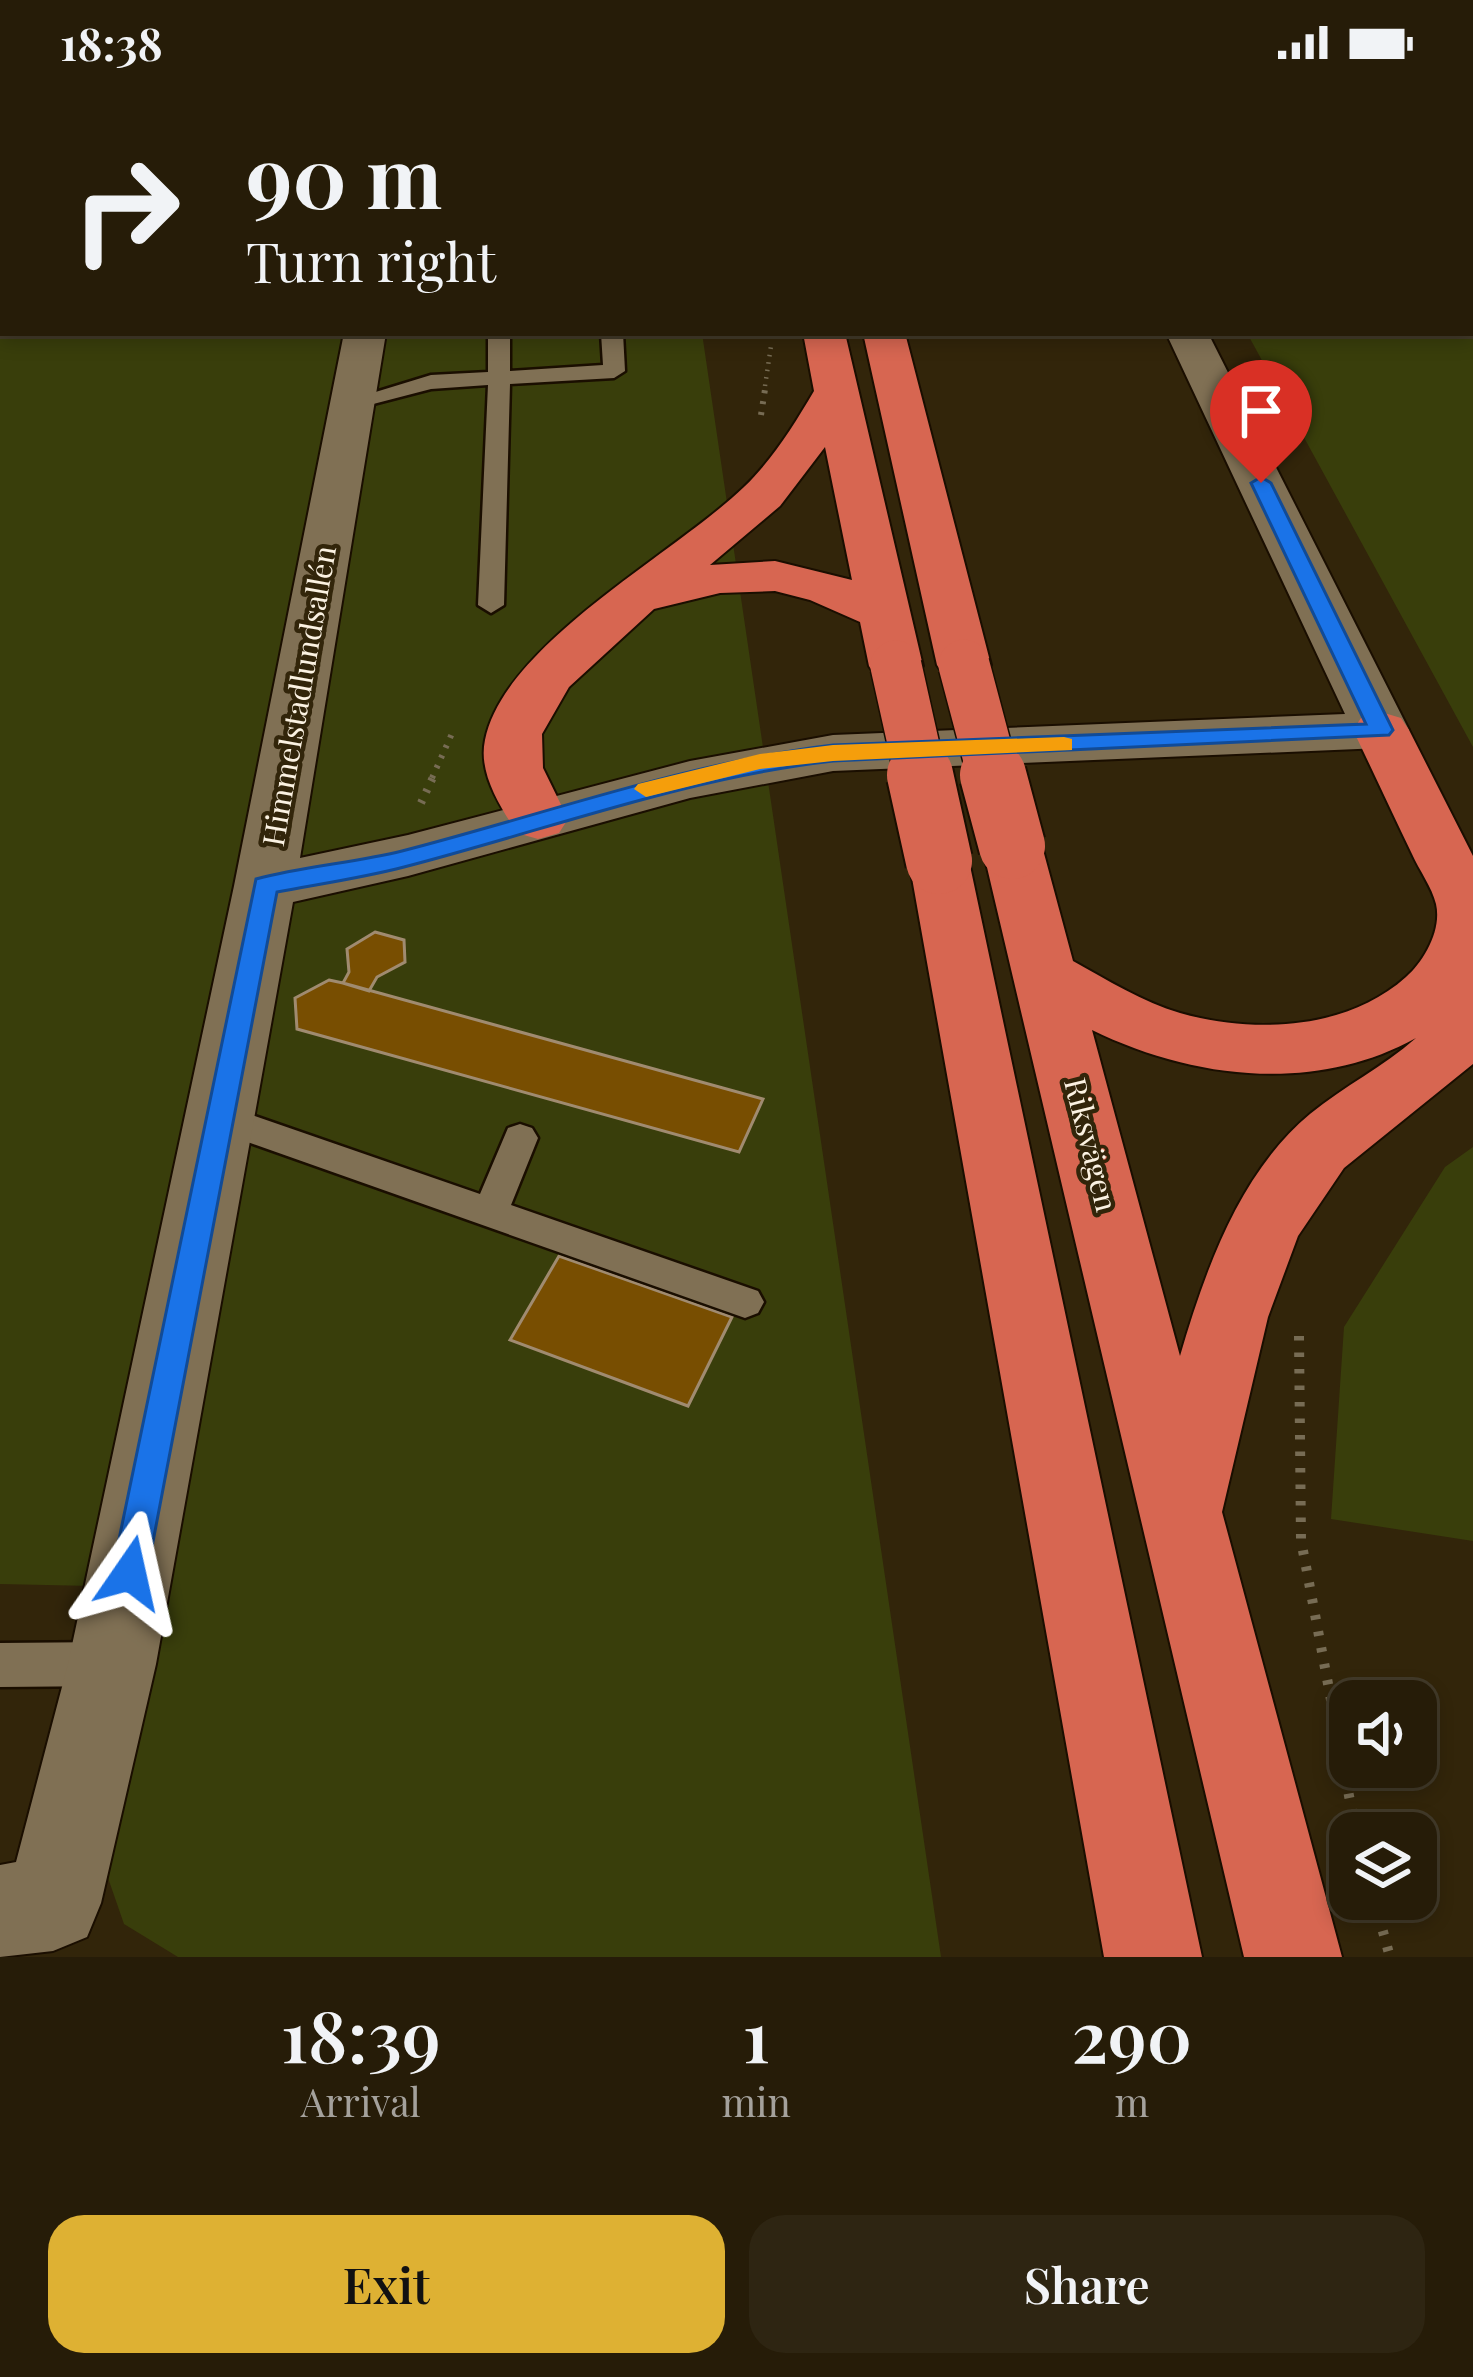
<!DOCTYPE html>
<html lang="en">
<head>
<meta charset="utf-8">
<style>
  :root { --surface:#261c08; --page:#2e2512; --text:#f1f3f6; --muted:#a4a19c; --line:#423a29; --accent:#deb133 }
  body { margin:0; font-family:"Playfair Display",serif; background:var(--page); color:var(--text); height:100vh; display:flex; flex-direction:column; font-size:45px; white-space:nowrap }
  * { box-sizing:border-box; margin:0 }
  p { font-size:39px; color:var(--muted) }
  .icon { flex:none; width:66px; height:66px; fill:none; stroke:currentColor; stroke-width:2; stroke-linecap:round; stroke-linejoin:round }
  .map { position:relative; height:1873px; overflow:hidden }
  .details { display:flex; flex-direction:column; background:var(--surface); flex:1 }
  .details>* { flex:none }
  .hud { position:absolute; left:0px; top:0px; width:1473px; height:252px; box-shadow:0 6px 18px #0003,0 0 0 3px var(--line); background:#261c08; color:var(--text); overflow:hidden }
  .buttons { position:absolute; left:1329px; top:1596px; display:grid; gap:24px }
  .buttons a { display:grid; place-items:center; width:108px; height:108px; border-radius:24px; background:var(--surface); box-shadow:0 6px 18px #0003,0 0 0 3px var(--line); font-size:60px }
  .pin { position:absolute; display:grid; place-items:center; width:102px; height:102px; color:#fff; margin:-123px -51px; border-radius:50% 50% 50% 0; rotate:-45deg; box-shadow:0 0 12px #0007 }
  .pin .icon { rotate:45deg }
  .me { position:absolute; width:132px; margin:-66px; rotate:11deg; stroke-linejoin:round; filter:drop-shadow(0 0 9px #0008) }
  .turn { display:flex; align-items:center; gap:42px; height:252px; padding:0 48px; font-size:54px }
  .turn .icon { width:156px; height:156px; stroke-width:2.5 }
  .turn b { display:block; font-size:84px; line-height:102px }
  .eta { display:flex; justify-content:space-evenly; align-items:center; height:204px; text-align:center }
  .eta b { font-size:72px; font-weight:600; line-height:84px }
  .action { display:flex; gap:24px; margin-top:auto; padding:24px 48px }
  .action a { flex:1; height:138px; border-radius:36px; background:var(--accent); color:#111; font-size:48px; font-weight:600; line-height:138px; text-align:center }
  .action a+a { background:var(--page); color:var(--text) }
  .status { display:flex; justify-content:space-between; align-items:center; height:84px; padding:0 60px; background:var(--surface); direction:ltr }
  .status svg { height:33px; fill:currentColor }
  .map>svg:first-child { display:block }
  .green { fill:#393e0b }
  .building { fill:#784e01; stroke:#a08b70; stroke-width:3 }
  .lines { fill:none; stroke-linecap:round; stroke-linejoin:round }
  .lane-casing { stroke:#1a0e00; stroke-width:5 }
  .street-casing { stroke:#1a0e00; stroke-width:4 }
  .highway-casing { stroke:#1a0e00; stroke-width:4 }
  .path-far3 { stroke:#776c54; stroke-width:4.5; stroke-dasharray:1.5 6; stroke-linecap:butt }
  .path-far2 { stroke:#776c54; stroke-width:6; stroke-dasharray:3 8; stroke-linecap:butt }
  .path-far1 { stroke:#776c54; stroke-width:8; stroke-dasharray:3 9; stroke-linecap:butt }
  .path { stroke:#776c54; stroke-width:10; stroke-dasharray:4.5 12; stroke-linecap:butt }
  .lane { fill:#807054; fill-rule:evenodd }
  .street { fill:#807054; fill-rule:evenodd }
  .highway { fill:#d76651; fill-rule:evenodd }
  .highway-bridge-far1-casing { stroke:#1a0e00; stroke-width:54; stroke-linecap:butt }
  .highway-bridge-casing { stroke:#1a0e00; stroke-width:70; stroke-linecap:butt }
  .highway-bridge-far1 { stroke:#d76651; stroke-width:51 }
  .highway-bridge { stroke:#d76651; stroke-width:66 }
  .route { fill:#1a73e8; stroke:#114b97; stroke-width:3 }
  .slow { fill:#f59e0b }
  .labels { text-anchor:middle; stroke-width:9; stroke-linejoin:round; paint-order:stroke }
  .street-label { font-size:30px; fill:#fbf2e2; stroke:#32250a }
</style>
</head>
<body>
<div class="status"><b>18:38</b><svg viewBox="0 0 49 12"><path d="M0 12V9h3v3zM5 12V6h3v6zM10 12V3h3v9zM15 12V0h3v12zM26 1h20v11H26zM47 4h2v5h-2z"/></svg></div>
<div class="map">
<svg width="1473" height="1873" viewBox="0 0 1473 1873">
  <rect width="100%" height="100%" fill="#32250a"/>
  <!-- green -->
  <path class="green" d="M0 0H480L3 3V249H702L941 1873H178L124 1840 98 1765 139 1503 0 1500Z
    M1470 153H1473V663L1247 249H1470Z
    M1473 1063V1457L1331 1435 1344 1243 1445 1083Z"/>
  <!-- building -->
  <path class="building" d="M375 848 404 856 405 878 377 893 369 907 343 899 349 888 347 865Z
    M329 896 343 899 763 1015 739 1068 297 945 295 914Z
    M559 1172 732 1233 688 1322 510 1256Z"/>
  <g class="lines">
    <!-- lane casing -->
    <g class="lane-casing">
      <path id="lane" d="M888 0H904L905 3H889Z
        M3 218V230L0 231V219Z
        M488 249H510V287L603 281 601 249H623L625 287 614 294 510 300 504 521 491 529 478 521 488 301 431 305 354 325 343 318 431 291 488 288Z
        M220 1020 480 1110 508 1044 520 1040 532 1044 538 1054 511 1121 758 1207 764 1218 758 1229 745 1234 208 1044 203 1034 208 1024Z
        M110 1558 126 1565 132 1580 126 1595 110 1602 0 1603V1559Z"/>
    </g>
    <!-- street casing -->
    <g class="street-casing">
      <path id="street" d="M393 0H427V3H393Z
        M344 249H386L300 774 408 751 690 677 833 651 1345 630 1166 249H1208L1409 646 1401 658 1381 664 833 687 690 714 408 792 293 818 156 1580 101 1819 87 1853 53 1867 0 1873V1781L16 1778 68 1580 234 802Z"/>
    </g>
    <!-- highway casing -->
    <g class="highway-casing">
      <path id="highway" d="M786 0H820L821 3H787Z
        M803 249H845L923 582 915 594 896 598 877 594 869 582 860 538 810 516 775 507 720 509 654 525 569 603 542 650 543 684 568 735 559 749 538 755 517 749C500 722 478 689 485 656 504 560 676 469 744 403 773 375 794 341 814 307ZM825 363 852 496 775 477 710 481 780 422Z
        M863 249H905L991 581 983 593 964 597 945 593 937 581Z
        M1381 628 1401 634 1409 646 1473 772V980L1344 1084 1298 1152 1268 1233 1222 1428 1342 1873H1244L982 762 991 748 1012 742 1033 748 1042 762 1073 877C1107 896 1143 918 1180 929 1254 950 1347 946 1406 893 1424 877 1442 846 1436 820 1432 803 1419 786 1412 770 1392 729 1373 687 1353 646L1361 634ZM1092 946C1192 995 1315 1010 1416 954 1383 983 1344 1002 1310 1030 1239 1089 1205 1187 1180 1272Z
        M939 756 960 762 969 777 1202 1873H1104L909 777 918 762Z"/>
    </g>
    <!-- path-far3 -->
    <path class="path-far3" d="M505 3 511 0
      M765 302 771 262"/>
    <!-- path-far2 -->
    <path class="path-far2" d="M761 331 766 299
      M432 694 454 645"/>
    <!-- path-far1 -->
    <path class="path-far1" d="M421 719 434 691"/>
    <!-- path -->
    <path class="path" d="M1299 1252 1301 1456 1356 1749
      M1374 1815 1390 1873"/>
    <!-- lane -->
    <use href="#lane" class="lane"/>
    <!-- street -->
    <use href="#street" class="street"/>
    <!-- highway -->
    <use href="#highway" class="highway"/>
    <!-- highway-bridge-far1 casing -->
    <g class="highway-bridge-far1-casing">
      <path id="highway-bridge-far1" d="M964 581 994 694
        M896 582 921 694"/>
    </g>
    <!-- highway-bridge casing -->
    <g class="highway-bridge-casing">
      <path id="highway-bridge" d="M920 691 939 777
        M993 691 1012 762"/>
    </g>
    <!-- highway-bridge-far1 -->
    <use href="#highway-bridge-far1" class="highway-bridge-far1"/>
    <!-- highway-bridge -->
    <use href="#highway-bridge" class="highway-bridge"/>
  </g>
  <!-- route -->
  <path class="route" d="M1261 393 1271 399 1393 646 1389 651 833 677C685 694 547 746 404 783 362 794 319 800 277 808L147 1489 142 1501 130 1505 117 1501 112 1489 256 795C304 782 354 779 402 767 546 730 685 679 833 661L1366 640 1251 399Z"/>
  <!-- slow -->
  <path class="slow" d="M1064 653 1072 655V666L833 677 760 685 646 713 634 705 638 700 760 670 833 661Z"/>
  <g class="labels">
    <!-- street labels -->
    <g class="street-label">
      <text transform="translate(300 612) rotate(-80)" y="10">Himmelstadlundsallén</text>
      <text transform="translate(1090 1061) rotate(76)" y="10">Riksvägen</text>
    </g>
  </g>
</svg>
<div class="buttons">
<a><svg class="icon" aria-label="sound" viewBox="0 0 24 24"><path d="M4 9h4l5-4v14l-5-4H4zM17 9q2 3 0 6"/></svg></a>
<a><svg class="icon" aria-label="layers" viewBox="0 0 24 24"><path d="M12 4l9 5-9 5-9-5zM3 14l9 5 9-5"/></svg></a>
</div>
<div class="pin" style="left:1261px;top:399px;background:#d93025"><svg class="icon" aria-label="arrive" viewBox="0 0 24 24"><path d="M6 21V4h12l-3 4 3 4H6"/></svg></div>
<svg class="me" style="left:130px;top:1489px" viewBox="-20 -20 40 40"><path d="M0-17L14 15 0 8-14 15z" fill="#1a73e8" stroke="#fff" stroke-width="4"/></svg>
<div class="hud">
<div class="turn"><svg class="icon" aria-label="right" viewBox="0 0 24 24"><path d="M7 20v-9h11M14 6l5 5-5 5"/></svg><div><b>90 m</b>Turn right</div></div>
</div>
</div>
<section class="details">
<div class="eta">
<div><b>18:39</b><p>Arrival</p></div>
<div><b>1</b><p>min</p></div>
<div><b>290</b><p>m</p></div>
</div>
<div class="action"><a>Exit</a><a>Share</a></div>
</section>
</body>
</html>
